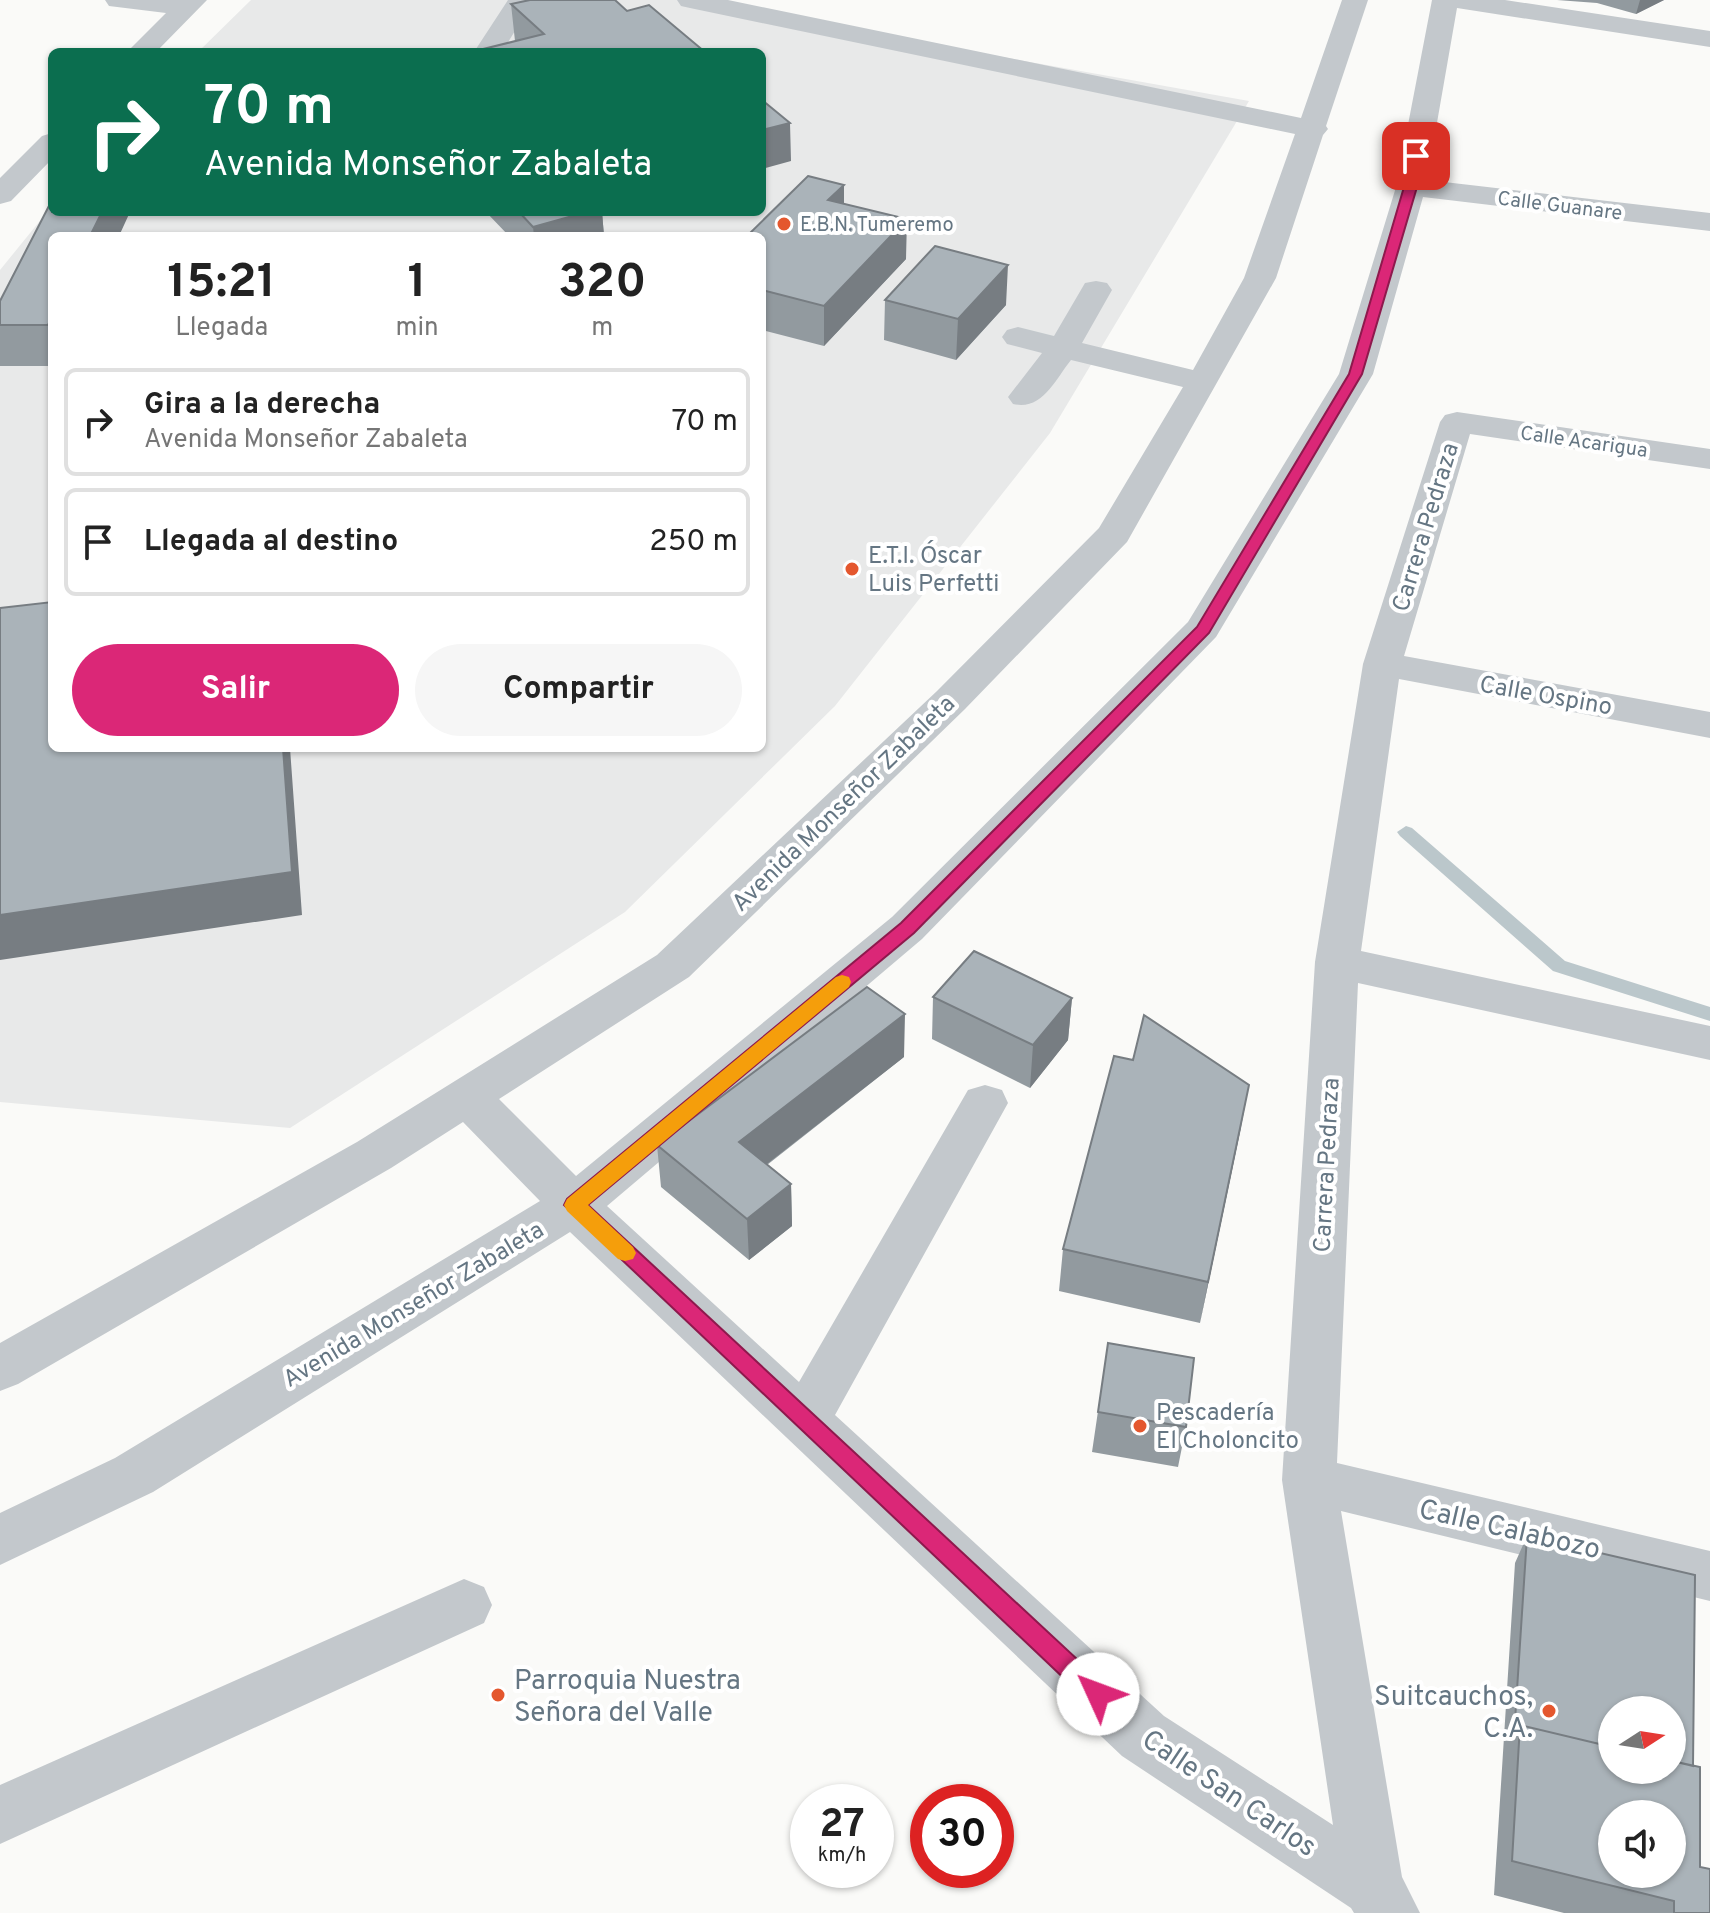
<!DOCTYPE html>
<html lang="es">
<head>
<meta charset="utf-8">
<style>
  :root { --surface:#fff; --page:#f6f6f6; --text:#222; --muted:#767676; --line:#e0e0e0; --accent:#db2777 }
  body { margin:0; font-family:Overpass,sans-serif; background:var(--page); color:var(--text); height:100vh; display:flex; flex-direction:column; font-size:30px; white-space:nowrap }
  * { box-sizing:border-box; margin:0 }
  p { font-size:26px; color:var(--muted) }
  .icon { flex:none; width:44px; height:44px; fill:none; stroke:currentColor; stroke-width:2; stroke-linecap:round; stroke-linejoin:round }
  .map { position:relative; flex:1; overflow:hidden }
  .panel { position:absolute; left:48px; top:232px; width:718px; height:520px; display:flex; flex-direction:column; background:var(--surface); border-radius:12px; box-shadow:0 2px 6px #0004 }
  .panel>* { flex:none }
  .guide { position:absolute; left:48px; top:48px; width:718px; height:168px; border-radius:12px; box-shadow:0 2px 6px #0004; background:#0b6e4f; color:#fff; overflow:hidden }
  .needle { width:52px; rotate:78deg }
  .fabs { position:absolute; left:1598px; top:1696px; display:grid; gap:16px }
  .fabs a { display:grid; place-items:center; width:88px; height:88px; border-radius:50%; background:var(--surface); box-shadow:0 2px 6px #0004; font-size:40px }
  .speed { position:absolute; left:790px; top:1784px; display:flex; gap:16px; font-size:40px; font-weight:700; text-align:center }
  .speed>* { display:grid; place-content:center; width:104px; height:104px; border-radius:50%; background:var(--surface); box-shadow:0 2px 6px #0004; line-height:1 }
  .speed small { font-size:20px; font-weight:400 }
  .speed .limit { border:12px solid #d22; background:#fff; color:#111 }
  .pin { position:absolute; display:grid; place-items:center; width:68px; height:68px; color:#fff; margin:-34px; border-radius:16px; box-shadow:0 4px 12px #0006 }
  .me { position:absolute; width:88px; margin:-44px; rotate:313deg; stroke-linejoin:round; filter:drop-shadow(0 0 6px #0008) }
  .turn { display:flex; align-items:center; gap:28px; height:168px; padding:0 24px; font-size:36px }
  .turn .icon { width:104px; height:104px; stroke-width:2.5 }
  .turn b { display:block; font-size:56px; line-height:68px }
  .eta { display:flex; justify-content:space-evenly; align-items:center; height:136px; text-align:center }
  .eta b { font-size:48px; font-weight:700; line-height:56px }
  .cta { display:flex; gap:16px; margin-top:auto; padding:16px 24px }
  .cta a { flex:1; height:92px; border-radius:48px; background:var(--accent); color:#fff; font-size:32px; font-weight:700; line-height:92px; text-align:center }
  .cta a+a { background:var(--page); color:var(--text) }
  ul { padding:0; list-style:none }
  li { display:flex; align-items:center; gap:24px; height:108px; margin:0 16px 12px; padding:0 8px; border:4px solid var(--line); border-radius:12px }
  li div { flex:1 }
  li b { display:block; font-size:30px }
  li em { font-style:normal }
  .map>svg:first-child { display:block }
  .built { fill:#e8e9e9; fill-rule:evenodd }
  .lines { fill:none; stroke-linecap:round; stroke-linejoin:round }
  .stream { fill:#bbc7cb; fill-rule:evenodd }
  .minor { fill:#c3c8cc; fill-rule:evenodd }
  .wall { fill:#929a9f }
  .shaded-wall { fill:#777d82 }
  .building { fill:#aab3b9; stroke:#777d82; stroke-width:2; fill-rule:evenodd }
  .route { fill:#db2777; stroke:#8e194d; stroke-width:2 }
  .slow { fill:#f59e0b }
  .poi-dot { fill:#e4572e; stroke:#fff; stroke-width:3 }
  .labels { text-anchor:middle; stroke-width:8; stroke-linejoin:round; paint-order:stroke }
  .far-street-label { font-size:20px; fill:#657683; stroke:#fff }
  .far-poi-label { font-size:20px; fill:#657683; stroke:#fff; text-anchor:start }
  .street-label { font-size:24px; fill:#657683; stroke:#fff }
  .poi-label { font-size:24px; fill:#657683; stroke:#fff; text-anchor:start }
  .near-street-label { font-size:28px; fill:#657683; stroke:#fff }
  .near-poi-label { font-size:28px; fill:#657683; stroke:#fff; text-anchor:start }
</style>
</head>
<body>
<div class="map">
<svg width="1710" height="1913" viewBox="0 0 1710 1913">
  <rect width="100%" height="100%" fill="#fafaf8"/>
  <!-- built -->
  <path class="built" d="M251 0H682L1249 101 1050 433 835 706 625 912 290 1128 0 1102V270L52 206V212H762V52H198ZM52 236H762V748H52Z"/>
  <g class="lines">
    <!-- stream -->
    <path class="stream" d="M1406 826 1412 828 1565 961 1710 1007V1021L1553 971 1400 836 1397 832Z"/>
    <!-- minor -->
    <path class="minor" d="M105 0H207L156 52H127L166 13 109 6Z
      M508 0H534L502 52H474Z
      M677 0H728L1301 118 1342 0H1368L1326 126 1328 129 1323 135 1276 278 1127 542 965 709 689 977 499 1099 576 1176 892 917 1188 622 1339 374 1396 187 1432 0H1505L1710 31V47L1457 8 1427 180 1710 213V231L1423 197 1373 374 1216 637 922 939 607 1206 799 1382 968 1090 985 1085 1002 1090 1008 1103 835 1415 1164 1716 1333 1825 1282 1480 1315 962 1363 664 1440 422 1445 415 1457 412 1710 449V469L1470 434 1404 656 1710 712V738L1399 679 1361 951 1710 1026V1060L1358 983 1337 1463 1710 1551V1601L1341 1511 1402 1877 1420 1913H1354L1351 1908 1122 1756 570 1232 153 1492 0 1565V1513L115 1458 540 1201 463 1122 391 1168 18 1384 0 1391V1343L357 1142 657 955 937 691 1099 528 1183 387 1071 360C1055 380 1042 411 1013 404L1008 397 1042 353 1007 344 1002 337 1007 330 1018 327 1054 336 1085 283 1096 281 1107 283 1112 290 1082 343 1193 370 1244 278 1295 134 690 8 681 6Z
      M52 133V159L11 201 0 204V178L42 136Z
      M464 1579 484 1587 492 1605 484 1623 0 1844V1785Z"/>
  </g>
  <!-- wall -->
  <path class="wall" d="M1557 0H1664L1636 14 1597 3Z
    M511 4 627 11 705 52 515 41Z
    M844 185V204L906 259 824 346 762 330V236Z
    M486 212H602L604 236H509Z
    M52 236V366H0V301Z
    M885 300 1006 305 956 360 884 340Z
    M933 997 1072 998 1068 1040 1030 1088 932 1039Z
    M904 1057 767 1165 791 1184 792 1226 749 1260 661 1187 657 1145Z
    M1241 1127 1200 1323 1059 1291 1063 1249Z
    M1108 1343 1186 1427 1178 1467 1092 1452Z
    M1527 1536 1693 1766 1700 1867 1710 1913H1564L1494 1895 1515 1563Z"/>
  <!-- shaded-wall -->
  <path class="shaded-wall" d="M1640 0H1664L1636 14Z
    M790 123 791 161 762 169V130Z
    M844 185V224L828 200Z
    M102 212H130L119 236H90Z
    M587 212H602L604 236H534L533 227Z
    M907 219 906 259 824 346V306Z
    M1008 265 1006 305 956 360 958 319Z
    M52 317V338L48 325Z
    M283 748H290L302 915 0 960V915Z
    M1072 998 1068 1040 1030 1088 1033 1045Z
    M905 1014 904 1057 741 1184 739 1142Z
    M1249 1085 1241 1127 1200 1323 1208 1282Z
    M791 1184 792 1226 749 1260 747 1219Z"/>
  <!-- building -->
  <path class="building" d="M530 0H615L627 11 649 5 705 52H471L544 34 511 4Z
    M762 100 790 123 762 130Z
    M808 176 844 185 828 200 907 219 824 306 762 290V236H747Z
    M52 200V212H102L90 236H52V317L48 325H0V301Z
    M519 212H587L533 227Z
    M935 246 1008 265 958 319 885 300Z
    M52 602V748H283L292 872 0 915V608Z
    M974 951 1072 998 1033 1045 933 997Z
    M867 987 905 1014 739 1142 791 1184 747 1219 657 1145Z
    M1144 1015 1249 1085 1208 1282 1063 1249 1114 1056 1133 1060Z
    M1108 1343 1194 1358 1186 1427 1098 1412Z
    M1527 1536 1695 1575 1693 1766 1672 1761V1710H1612V1747L1520 1725 1514 1736Z
    M1520 1725 1612 1747V1770H1672V1761L1700 1767V1867L1710 1869V1913H1674V1901L1512 1861ZM1612 1814H1672V1874H1612Z"/>
  <!-- route -->
  <path class="route" d="M1416 152 1422 156 1417 187 1362 374 1209 633 914 933 588 1205 1106 1686 1110 1694 1106 1702 1098 1705 1089 1702 564 1205 567 1199 901 923 1197 627 1349 374 1404 187 1410 156Z"/>
  <!-- slow -->
  <path class="slow" d="M842 975 849 977 851 982 849 987 588 1205 633 1247 636 1253 633 1259 625 1261 618 1259 567 1211 564 1205 567 1199 836 977Z"/>
  <!-- markers -->
  <g class="poi-dot">
    <circle cx="784" cy="224" r="8"/>
    <circle cx="852" cy="569" r="8"/>
    <circle cx="1140" cy="1426" r="8"/>
    <circle cx="498" cy="1695" r="8"/>
    <circle cx="1549" cy="1711" r="8"/>
  </g>
  <g class="labels">
    <!-- far-street labels -->
    <g class="far-street-label">
      <text transform="translate(1560 205) rotate(7)" y="7">Calle Guanare</text>
      <text transform="translate(1584 441) rotate(8)" y="7">Calle Acarigua</text>
    </g>
    <!-- far-poi labels -->
    <g class="far-poi-label">
      <text x="800" y="231">E.B.N. Tumeremo</text>
    </g>
    <!-- street labels -->
    <g class="street-label">
      <text transform="translate(1425 527) rotate(-73)" y="8">Carrera Pedraza</text>
      <text transform="translate(1546 695) rotate(10)" y="8">Calle Ospino</text>
      <text transform="translate(843 803) rotate(-44)" y="8">Avenida Monseñor Zabaleta</text>
      <text transform="translate(1326 1165) rotate(-87)" y="8">Carrera Pedraza</text>
      <text transform="translate(413 1304) rotate(-31)" y="8">Avenida Monseñor Zabaleta</text>
    </g>
    <!-- poi labels -->
    <g class="poi-label">
      <text x="868" y="563">E.T.I. Óscar<tspan x="868" dy="28">Luis Perfetti</tspan></text>
      <text x="1156" y="1420">Pescadería<tspan x="1156" dy="28">El Choloncito</tspan></text>
    </g>
    <!-- near-street labels -->
    <g class="near-street-label">
      <text transform="translate(1510 1528) rotate(13)" y="10">Calle Calabozo</text>
      <text transform="translate(1230 1792) rotate(34)" y="10">Calle San Carlos</text>
    </g>
    <!-- near-poi labels -->
    <g class="near-poi-label">
      <text x="514" y="1689">Parroquia Nuestra<tspan x="514" dy="32">Señora del Valle</tspan></text>
      <text x="1533" y="1705" text-anchor="end">Suitcauchos,<tspan x="1533" dy="32">C.A.</tspan></text>
    </g>
  </g>
</svg>
<div class="fabs">
<a><svg class="needle" viewBox="-14 -14 28 28"><path d="M0-13l5 13h-10z" fill="#e53935"/><path d="M0 13l5-13h-10z" fill="#767676"/></svg></a>
<a><svg class="icon" aria-label="sound" viewBox="0 0 24 24"><path d="M4 9h4l5-4v14l-5-4H4zM17 9q2 3 0 6"/></svg></a>
</div>
<div class="speed"><div>27<small>km/h</small></div><div class="limit">30</div></div>
<div class="pin" style="left:1416px;top:156px;background:#d93025"><svg class="icon" aria-label="arrive" viewBox="0 0 24 24"><path d="M6 21V4h12l-3 4 3 4H6"/></svg></div>
<svg class="me" style="left:1098px;top:1694px" viewBox="-20 -20 40 40"><circle r="19" fill="#fff"/><path d="M0-13L10 11 0 6-10 11z" fill="#db2777"/></svg>
<div class="guide">
<div class="turn"><svg class="icon" aria-label="right" viewBox="0 0 24 24"><path d="M7 20v-9h11M14 6l5 5-5 5"/></svg><div><b>70 m</b>Avenida Monseñor Zabaleta</div></div>
</div>
<section class="panel">
<div class="eta">
<div><b>15:21</b><p>Llegada</p></div>
<div><b>1</b><p>min</p></div>
<div><b>320</b><p>m</p></div>
</div>
<ul>
<li><svg class="icon" aria-label="right" viewBox="0 0 24 24"><path d="M7 20v-9h11M14 6l5 5-5 5"/></svg><div><b>Gira a la derecha</b><p>Avenida Monseñor Zabaleta</p></div><em>70 m</em></li>
<li><svg class="icon" aria-label="arrive" viewBox="0 0 24 24"><path d="M6 21V4h12l-3 4 3 4H6"/></svg><div><b>Llegada al destino</b></div><em>250 m</em></li>
</ul>
<div class="cta"><a>Salir</a><a>Compartir</a></div>
</section>
</div>
</body>
</html>
